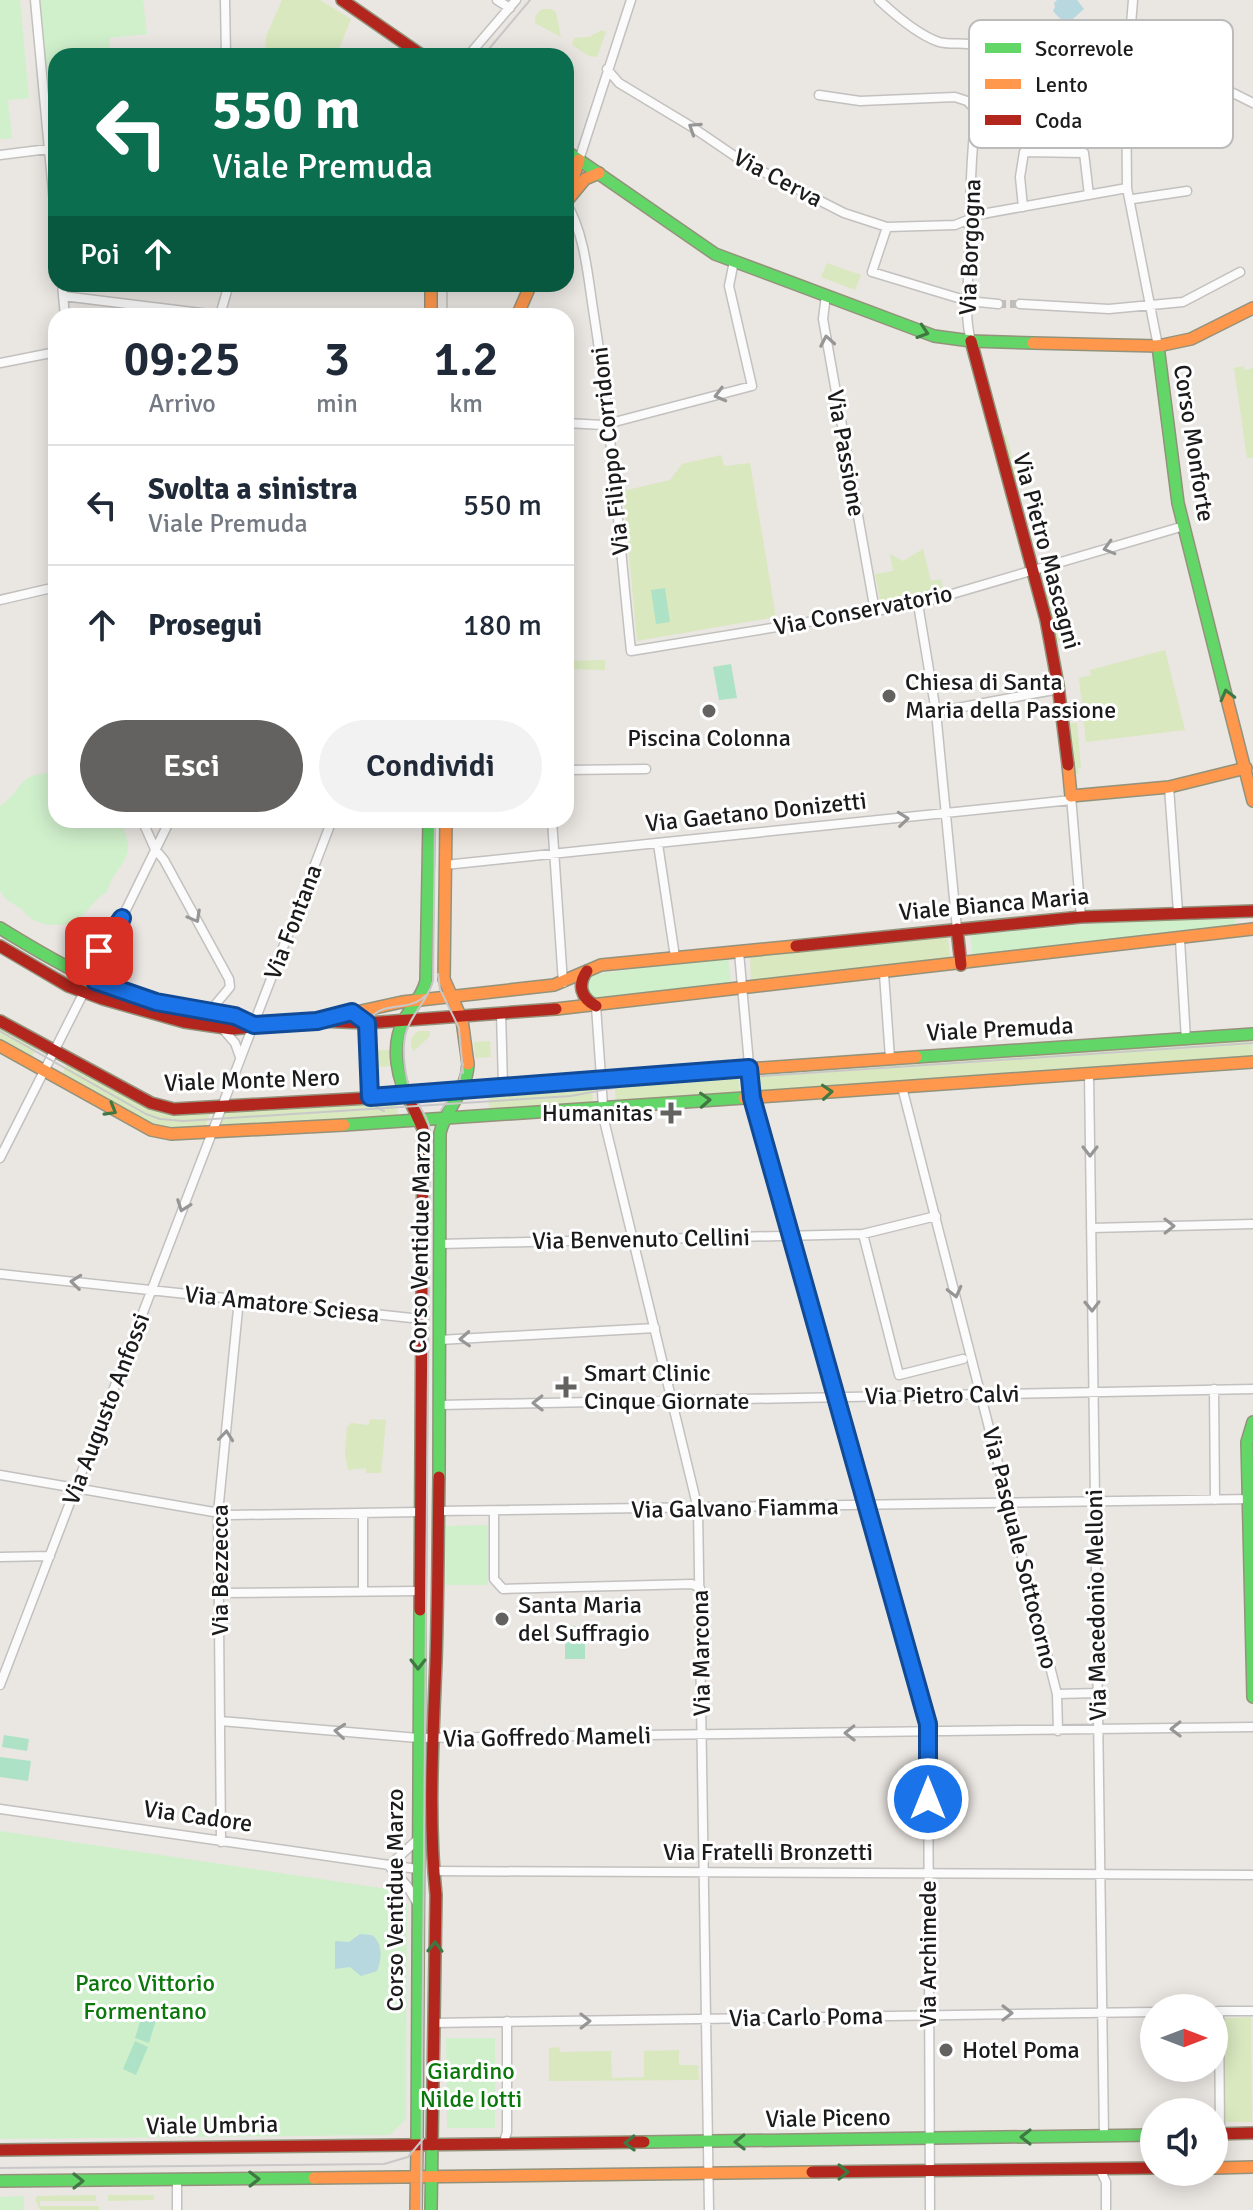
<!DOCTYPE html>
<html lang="it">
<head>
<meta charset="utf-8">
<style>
  :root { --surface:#fff; --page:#f2f2f3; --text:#1f2937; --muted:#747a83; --line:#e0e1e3; --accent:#636261 }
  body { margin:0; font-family:Signika,sans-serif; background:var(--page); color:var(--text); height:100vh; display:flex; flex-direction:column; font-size:30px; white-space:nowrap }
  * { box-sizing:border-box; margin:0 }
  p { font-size:26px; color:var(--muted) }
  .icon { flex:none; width:44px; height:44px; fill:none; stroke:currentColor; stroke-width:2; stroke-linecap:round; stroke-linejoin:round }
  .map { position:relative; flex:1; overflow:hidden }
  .details { position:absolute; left:48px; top:308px; width:526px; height:520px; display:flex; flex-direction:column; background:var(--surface); border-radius:24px; box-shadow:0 4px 20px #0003 }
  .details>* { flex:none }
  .guide { position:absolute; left:48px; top:48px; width:526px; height:244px; border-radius:24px; box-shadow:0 4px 20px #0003; background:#0b6e4f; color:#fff; overflow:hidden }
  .needle { width:52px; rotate:90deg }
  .controls { position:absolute; left:1140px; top:1994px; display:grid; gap:16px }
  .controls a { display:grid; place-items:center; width:88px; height:88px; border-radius:50%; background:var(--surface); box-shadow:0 4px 20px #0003; font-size:40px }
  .pin { position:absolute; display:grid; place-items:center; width:68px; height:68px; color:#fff; margin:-34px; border-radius:16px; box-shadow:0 4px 12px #0006 }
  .me { position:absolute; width:88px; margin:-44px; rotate:0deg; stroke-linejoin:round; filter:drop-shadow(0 0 6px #0008) }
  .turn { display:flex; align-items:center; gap:28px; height:168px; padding:0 32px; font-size:36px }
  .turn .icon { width:104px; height:104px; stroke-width:2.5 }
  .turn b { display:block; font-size:56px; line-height:68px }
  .then { display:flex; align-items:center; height:76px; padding:0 32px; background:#0003; gap:16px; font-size:30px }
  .eta { display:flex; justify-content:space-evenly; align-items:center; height:136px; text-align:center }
  .eta b { font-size:48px; font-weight:600; line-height:56px }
  .action { display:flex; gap:16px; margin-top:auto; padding:16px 32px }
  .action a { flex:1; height:92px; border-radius:48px; background:var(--accent); color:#fff; font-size:32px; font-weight:600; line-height:92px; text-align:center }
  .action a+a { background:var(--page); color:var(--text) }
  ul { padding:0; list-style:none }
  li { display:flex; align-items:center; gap:24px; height:120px; padding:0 32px; border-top:2px solid var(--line) }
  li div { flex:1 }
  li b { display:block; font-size:30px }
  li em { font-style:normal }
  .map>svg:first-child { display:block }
  .grass { fill:#d9e8bf }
  .park { fill:#d0f0cc }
  .pitch { fill:#ade2c6 }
  .water { fill:#b6d8de }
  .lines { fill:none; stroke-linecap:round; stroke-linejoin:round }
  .street-tunnel { stroke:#c1bdba; stroke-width:8; stroke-dasharray:8 4; stroke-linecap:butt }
  .street-casing { stroke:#c2c1bf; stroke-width:11 }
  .fast-casing { stroke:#93927b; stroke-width:14 }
  .slow-casing { stroke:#93927b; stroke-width:14 }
  .jam-casing { stroke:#93927b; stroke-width:14 }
  .street { stroke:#fcfbfb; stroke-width:8 }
  .fast { stroke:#63d668; stroke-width:11 }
  .slow { stroke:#ff974d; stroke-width:11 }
  .jam { stroke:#b3261e; stroke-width:11 }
  .tram { stroke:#c9c8c8; stroke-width:2 }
  .oneway { stroke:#979696 }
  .oneway2 { stroke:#3f7842 }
  .route-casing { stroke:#114b97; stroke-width:20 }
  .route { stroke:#1a73e8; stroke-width:14 }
  .poi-dot { fill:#636261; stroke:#fff; stroke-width:3 }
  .labels { text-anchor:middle; stroke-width:6; stroke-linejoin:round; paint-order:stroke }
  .street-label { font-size:24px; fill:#1b1b1b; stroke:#fff }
  .poi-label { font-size:24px; fill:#1b1b1b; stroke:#fff; text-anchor:start }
  .park-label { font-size:24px; fill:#0a780a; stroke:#fff }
  .key { fill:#fff; stroke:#bbb; stroke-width:2 }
  .key-label { font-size:22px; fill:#1b1b1b }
</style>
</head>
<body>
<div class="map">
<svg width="1253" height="2210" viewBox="0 0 1253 2210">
  <rect width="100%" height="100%" fill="#eae6e2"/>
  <!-- grass -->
  <path class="grass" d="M282 0H320L351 19 336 56H265L266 36Z
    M542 9H551L556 12 561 37 535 23 536 15Z
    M602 30 606 32 597 57 589 56 572 45 574 38 589 37Z
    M827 263 861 275 855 290 821 277Z
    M1244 366 1245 370 1253 368V458H1247L1234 368Z
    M1006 435 1019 480 1012 482 999 437Z
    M721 455 724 466 750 463 776 617 637 641 623 491 670 480 682 464Z
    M923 549 931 581 941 579 943 588 881 605 875 574 893 571 890 554 903 561Z
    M1051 593 1063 640 1056 642 1044 594Z
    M1165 650 1185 730 1086 742 1079 678 1091 675 1090 670Z
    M605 660V670L566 669V661Z
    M1070 723H1077L1081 768H1078L1079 774H1075Z
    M948 936 950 962 751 982 750 956Z
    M0 1025 37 1046 31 1059 0 1042Z
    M419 1031H430V1036L414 1051C408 1045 411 1035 419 1031Z
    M1252 1040 1253 1057 761 1091 759 1071Z
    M490 1041 491 1057 475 1058 474 1042Z
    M376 1050H392L393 1066 377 1067Z
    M67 1064 151 1109 171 1114 210 1113 205 1128 170 1129 147 1124 61 1076Z
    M738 1073 740 1094 616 1102 614 1081Z
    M592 1085 593 1103 489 1110 488 1092Z
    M397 1102 398 1119 219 1127 226 1111Z
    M370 1419 386 1420 381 1473H366V1468L348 1470 345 1453 347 1427 351 1423 369 1425Z
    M1251 2017 1252 2122H1224L1223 2018Z
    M559 2047 560 2052 611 2051 612 2078 644 2077V2051L679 2050V2065H698L699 2080 549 2081V2048Z
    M96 2195V2201H40V2206H99V2210H40L35 2200 37 2196Z
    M108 2195H154V2200L108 2201Z"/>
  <!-- park -->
  <path class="park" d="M0 0H20L29 98 8 100 12 138 0 139Z
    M40 0H143L147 34 109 38 111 56H56V138L53 136Z
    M56 773V820H120C140 863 117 859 107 892 93 899 88 914 75 921 61 928 39 926 27 915 20 909 26 911 18 907 9 901 6 900 0 891V806C25 789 16 772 56 773Z
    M1170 917 1235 919V925L1157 937 973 958 970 935Z
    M728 957 731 983 599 999 593 998 586 989 587 980 595 974Z
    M488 1525V1585H446V1526Z
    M0 1831 394 1890 407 1904 406 2119 390 2135 0 2139Z
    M446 2038H495V2128H447Z
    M24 2196V2210H0V2197Z"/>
  <!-- pitch -->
  <path class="pitch" d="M665 588 670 622 656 624 651 590Z
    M731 664 737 698 719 700 713 667Z
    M565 1626H585V1659H565Z
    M4 1735 29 1739 27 1751 2 1747Z
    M0 1757 31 1761 28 1781 0 1777Z
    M145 2005 159 2010 149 2043 135 2038Z
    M135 2041 148 2047 136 2075 123 2069Z"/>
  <!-- water -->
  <path class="water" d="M1057 0H1077L1084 9 1066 25 1053 11 1055 7 1054 3Z
    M360 1934 372 1935C383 1943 382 1959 377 1971L361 1976 350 1967 335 1969V1941L349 1942Z"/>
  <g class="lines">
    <!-- street-tunnel -->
    <path class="street-tunnel" d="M998 304H1020"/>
    <!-- street casing -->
    <g class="street-casing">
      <path id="street" d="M35 0 56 224
        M225 0 226 56
        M497 0 510 8
        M879 0C895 15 919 35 939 42 952 46 971 40 981 49 997 64 979 97 976 114 970 163 970 213 969 261 968 287 964 316 971 341
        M1133 0 1126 86 1127 188 1158 346
        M1134 40 1186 64 1205 79 1253 103
        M1130 52 1180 73 1200 78
        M468 56 516 0
        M607 69 619 83 692 127 742 161 844 213 887 227 955 225 982 214 1127 188
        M819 95 860 101 955 97 967 101 977 111
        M0 155 56 148
        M579 160 631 0
        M1133 199 1187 191
        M566 203C584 231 588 276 593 309 611 422 619 537 631 651L918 604 1184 526
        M1023 207 1020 177 1024 152 1084 153 1089 195
        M887 227 872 272 968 301 998 304
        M62 284 65 316
        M512 284 529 288
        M826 295 823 319 875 611
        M63 296 225 316
        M1020 304 1109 309 1183 302 1240 272
        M220 315 229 284
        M0 363 56 352
        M566 423 603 425 752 386 729 286 734 261
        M0 600 56 587
        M918 604 936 712 957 929
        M936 712 1059 689
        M566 770 646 769
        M1169 787 1178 912
        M1071 796 1081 917
        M142 820 155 849 164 860 229 979 230 987 210 1011
        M552 820 563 983
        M658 844 675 957
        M445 865 1071 800
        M1180 940 1186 1040
        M739 952 752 1098 928 1724 930 2210
        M884 974 890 1058
        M86 977 90 965 112 931
        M95 981 122 918 170 820
        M596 1006 604 1120 698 1509 709 2210
        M501 1012 503 1085
        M367 1023 370 1097
        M222 1028 235 1043 240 1057
        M1089 1074 1104 2136
        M902 1087 1057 1694 1058 1731
        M0 1158 84 992
        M1091 1228 1253 1224
        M863 1234 899 1375 963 1359
        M440 1244 863 1234 936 1216
        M0 1274 421 1319
        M439 1340 655 1328
        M1214 1389 1215 1500
        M439 1405 1253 1389
        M0 1475 231 1515 419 1512
        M438 1511 1253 1499
        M494 1511V1579L503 1589 692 1584 700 1588
        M363 1513V1591
        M0 1557 50 1556
        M219 1593 418 1591
        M0 1685 332 820
        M1057 1694 1098 1693
        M220 1721 418 1738 1253 1727
        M0 1809 417 1869
        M221 1842 218 1513 239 1299
        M389 1866 417 1840
        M390 1867 408 1887 417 1903
        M433 1871 1253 1875
        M1218 2011H1253
        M1219 2011 1220 2133
        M433 2023 1154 2012
        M503 2145 507 2132V2021
        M1100 2169 1106 2182V2210
        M177 2181V2210"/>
    </g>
    <!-- fast casing -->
    <g class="fast-casing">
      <path id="fast" d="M566 151 715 254 934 336 971 341 1033 343
        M1158 346 1178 503 1227 699
        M0 928C50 959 100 988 157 1002 190 1010 223 1010 254 1025
        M916 1057 1253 1034
        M412 1105C397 1081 390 1046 404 1020 412 1006 422 997 426 981L429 820
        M344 1125 744 1098
        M1253 1422 1247 1442 1253 1697
        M439 1477 440 1133C446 1107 467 1092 468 1064
        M644 2142 1154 2135
        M417 2145 420 1610
        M0 2181 314 2178
        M431 2210 432 2145"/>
    </g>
    <!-- slow casing -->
    <g class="slow-casing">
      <path id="slow" d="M568 194 579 160
        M566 202 585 179 599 173
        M431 284V316
        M517 316 531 284
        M1033 343 1158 346 1191 339 1253 308
        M1227 699 1253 801
        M1068 765 1071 796 1169 787 1246 768
        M446 820 444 979 462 1020 468 1064
        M556 1009 1253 929
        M329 1018 402 1002 554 985 601 965 796 946
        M0 1046 151 1130 171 1134 344 1125
        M454 1090 916 1057
        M744 1098 1253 1062
        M1214 2168 1253 2167
        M314 2178 812 2172
        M416 2210 417 2145"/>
    </g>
    <!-- jam casing -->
    <g class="jam-casing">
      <path id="jam" d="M342 0 423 56
        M971 341 1046 620 1058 685 1068 765
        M957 929 961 965
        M0 946 68 986 103 999 184 1022 232 1029 317 1021 367 1023 556 1009
        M796 946 1081 917 1253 911
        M587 971C577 985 581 998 596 1006
        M0 1021 151 1103 174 1109 369 1098 454 1090
        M412 1105 423 1129 420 1610
        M1214 2134 1253 2133
        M432 2145 436 1895C428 1818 433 1739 436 1661 438 1600 438 1538 439 1477
        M0 2150 644 2142
        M812 2172 1154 2168"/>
    </g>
    <!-- street -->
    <use href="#street" class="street"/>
    <!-- fast -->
    <use href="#fast" class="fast"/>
    <!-- slow -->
    <use href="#slow" class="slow"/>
    <!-- jam -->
    <use href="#jam" class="jam"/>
    <!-- tram -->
    <path class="tram" d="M483 56 530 0
      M447 316V284
      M438 974 440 989 459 1028 463 1073
      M0 1031 146 1114 160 1119 183 1121 571 1096 629 1085 1253 1043
      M441 1110 458 1086 463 1064
      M384 1111C359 1104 356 1031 373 1015 388 1002 410 1011 425 996
      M0 2168 384 2164 408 2157 423 2139
      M421 2210 430 1131C428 1115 418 1106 411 1092 405 1078 402 1051 405 1036 409 1016 428 1001 433 981L435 820"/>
  </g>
  <!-- one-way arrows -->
  <defs><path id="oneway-chevron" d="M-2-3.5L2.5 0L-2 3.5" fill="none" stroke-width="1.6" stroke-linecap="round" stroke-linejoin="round" transform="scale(2)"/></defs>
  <g class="oneway">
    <use href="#oneway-chevron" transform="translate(694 128) rotate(-147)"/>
    <use href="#oneway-chevron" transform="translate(827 341) rotate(-100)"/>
    <use href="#oneway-chevron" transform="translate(720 395) rotate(165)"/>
    <use href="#oneway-chevron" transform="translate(1109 548) rotate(164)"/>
    <use href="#oneway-chevron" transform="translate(903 819) rotate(-6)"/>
    <use href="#oneway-chevron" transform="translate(195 917) rotate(61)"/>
    <use href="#oneway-chevron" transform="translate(1090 1151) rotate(90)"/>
    <use href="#oneway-chevron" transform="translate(183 1206) rotate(110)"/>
    <use href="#oneway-chevron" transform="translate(1169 1226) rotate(-1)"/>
    <use href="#oneway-chevron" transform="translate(76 1282) rotate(-174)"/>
    <use href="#oneway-chevron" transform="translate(955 1292) rotate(76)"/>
    <use href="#oneway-chevron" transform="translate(1092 1306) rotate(89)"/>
    <use href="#oneway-chevron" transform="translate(465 1339) rotate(177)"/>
    <use href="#oneway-chevron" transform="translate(538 1403) rotate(179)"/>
    <use href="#oneway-chevron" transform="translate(226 1436) rotate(-84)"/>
    <use href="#oneway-chevron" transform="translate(1176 1729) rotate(179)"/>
    <use href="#oneway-chevron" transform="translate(340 1731) rotate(-175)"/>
    <use href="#oneway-chevron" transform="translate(850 1733) rotate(179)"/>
    <use href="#oneway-chevron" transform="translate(1007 2013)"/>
    <use href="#oneway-chevron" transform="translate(585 2021) rotate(-1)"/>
  </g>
  <g class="oneway2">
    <use href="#oneway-chevron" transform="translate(923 332) rotate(18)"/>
    <use href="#oneway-chevron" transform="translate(1227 695) rotate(-104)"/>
    <use href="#oneway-chevron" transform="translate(827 1092) rotate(-4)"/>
    <use href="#oneway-chevron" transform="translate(705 1100) rotate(-3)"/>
    <use href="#oneway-chevron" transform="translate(111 1110) rotate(30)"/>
    <use href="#oneway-chevron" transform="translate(418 1664) rotate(90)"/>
    <use href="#oneway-chevron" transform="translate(435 1947) rotate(-89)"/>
    <use href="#oneway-chevron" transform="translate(1026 2137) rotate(180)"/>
    <use href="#oneway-chevron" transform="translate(740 2142) rotate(179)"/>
    <use href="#oneway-chevron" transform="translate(630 2143) rotate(179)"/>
    <use href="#oneway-chevron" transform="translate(843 2172)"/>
    <use href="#oneway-chevron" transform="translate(254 2179) rotate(-1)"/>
    <use href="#oneway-chevron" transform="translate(78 2181)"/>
  </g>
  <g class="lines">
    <!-- route casing -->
    <g class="route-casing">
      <path id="route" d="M99 951 122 918 95 981 156 1002 235 1016 254 1025 317 1021 352 1012 367 1023 370 1097 749 1068 752 1098 928 1724V1799"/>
    </g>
    <!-- route -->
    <use href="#route" class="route"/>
  </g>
  <!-- markers -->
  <g class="poi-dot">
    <circle cx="889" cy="696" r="8"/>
    <circle cx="709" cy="711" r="8"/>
    <path d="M667 1101h8v8h8v8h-8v8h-8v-8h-8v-8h8z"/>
    <path d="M562 1375h8v8h8v8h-8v8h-8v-8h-8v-8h8z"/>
    <circle cx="502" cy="1619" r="8"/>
    <circle cx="946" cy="2050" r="8"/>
  </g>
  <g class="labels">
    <!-- street labels -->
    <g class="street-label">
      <text transform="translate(778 178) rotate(28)" y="8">Via Cerva</text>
      <text transform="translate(970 247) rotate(-88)" y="8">Via Borgogna</text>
      <text transform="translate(1194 443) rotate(81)" y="8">Corso Monforte</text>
      <text transform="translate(610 451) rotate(-96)" y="8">Via Filippo Corridoni</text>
      <text transform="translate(846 453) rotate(80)" y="8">Via Passione</text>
      <text transform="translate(1047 551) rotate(75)" y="8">Via Pietro Mascagni</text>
      <text transform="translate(863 610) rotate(-11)" y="8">Via Conservatorio</text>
      <text transform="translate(756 812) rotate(-6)" y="8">Via Gaetano Donizetti</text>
      <text transform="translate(994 904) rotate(-5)" y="8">Viale Bianca Maria</text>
      <text transform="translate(293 922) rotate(-69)" y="8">Via Fontana</text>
      <text transform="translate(1000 1029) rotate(-3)" y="8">Viale Premuda</text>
      <text transform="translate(252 1080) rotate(-2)" y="8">Viale Monte Nero</text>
      <text transform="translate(641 1239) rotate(-1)" y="8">Via Benvenuto Cellini</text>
      <text transform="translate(420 1242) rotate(-89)" y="8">Corso Ventidue Marzo</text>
      <text transform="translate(282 1304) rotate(6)" y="8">Via Amatore Sciesa</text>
      <text transform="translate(942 1395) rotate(-1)" y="8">Via Pietro Calvi</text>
      <text transform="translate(106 1409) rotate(-69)" y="8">Via Augusto Anfossi</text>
      <text transform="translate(735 1508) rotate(-1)" y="8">Via Galvano Fiamma</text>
      <text transform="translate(1020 1548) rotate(76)" y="8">Via Pasquale Sottocorno</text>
      <text transform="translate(220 1570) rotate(-90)" y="8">Via Bezzecca</text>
      <text transform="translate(1096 1605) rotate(-91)" y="8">Via Macedonio Melloni</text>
      <text transform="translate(701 1653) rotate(-91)" y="8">Via Marcona</text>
      <text transform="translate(547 1737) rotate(-1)" y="8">Via Goffredo Mameli</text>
      <text transform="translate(198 1816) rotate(8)" y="8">Via Cadore</text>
      <text x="768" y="1860">Via Fratelli Bronzetti</text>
      <text transform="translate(395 1900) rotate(-90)" y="8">Corso Ventidue Marzo</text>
      <text transform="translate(928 1954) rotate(-90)" y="8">Via Archimede</text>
      <text transform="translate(806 2017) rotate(-1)" y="8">Via Carlo Poma</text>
      <text transform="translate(828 2118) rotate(-1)" y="8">Viale Piceno</text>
      <text transform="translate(212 2125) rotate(-1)" y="8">Viale Umbria</text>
    </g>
    <!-- poi labels -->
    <g class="poi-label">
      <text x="905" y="690">Chiesa di Santa<tspan x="905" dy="28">Maria della Passione</tspan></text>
      <text x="709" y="746" text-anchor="middle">Piscina Colonna</text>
      <text x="653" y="1121" text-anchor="end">Humanitas</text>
      <text x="584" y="1381">Smart Clinic<tspan x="584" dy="28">Cinque Giornate</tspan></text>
      <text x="518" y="1613">Santa Maria<tspan x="518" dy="28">del Suffragio</tspan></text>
      <text x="962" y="2058">Hotel Poma</text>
    </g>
    <!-- park labels -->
    <g class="park-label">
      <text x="145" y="1991">Parco Vittorio<tspan x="145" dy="28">Formentano</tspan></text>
      <text x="471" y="2079">Giardino<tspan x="471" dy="28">Nilde Iotti</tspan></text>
    </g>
  </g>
  <!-- legend -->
  <rect x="969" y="20" width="264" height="128" rx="12" class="key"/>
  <rect x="985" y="43" width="36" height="10" fill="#63d668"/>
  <rect x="985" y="79" width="36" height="10" fill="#ff974d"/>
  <rect x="985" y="115" width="36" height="10" fill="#b3261e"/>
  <g class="key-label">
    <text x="1035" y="56">Scorrevole</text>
    <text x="1035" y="92">Lento</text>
    <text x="1035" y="128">Coda</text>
  </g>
</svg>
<div class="controls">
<a><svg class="needle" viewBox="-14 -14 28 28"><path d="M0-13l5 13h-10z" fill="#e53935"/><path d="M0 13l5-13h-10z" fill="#747a83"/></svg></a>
<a><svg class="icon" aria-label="sound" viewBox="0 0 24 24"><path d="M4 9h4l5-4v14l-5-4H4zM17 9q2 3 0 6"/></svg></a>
</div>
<div class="pin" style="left:99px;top:951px;background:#d93025"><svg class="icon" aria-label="arrive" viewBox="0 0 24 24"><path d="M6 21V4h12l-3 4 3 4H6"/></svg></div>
<svg class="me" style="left:928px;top:1799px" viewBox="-20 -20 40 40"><circle r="17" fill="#1a73e8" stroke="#fff" stroke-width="3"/><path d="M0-11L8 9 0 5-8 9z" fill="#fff"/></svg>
<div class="guide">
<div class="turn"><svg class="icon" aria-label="left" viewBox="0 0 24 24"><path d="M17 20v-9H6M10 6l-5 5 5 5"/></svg><div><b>550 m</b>Viale Premuda</div></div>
<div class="then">Poi<svg class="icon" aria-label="ahead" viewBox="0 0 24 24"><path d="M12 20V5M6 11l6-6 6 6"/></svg></div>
</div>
<section class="details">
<div class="eta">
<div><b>09:25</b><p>Arrivo</p></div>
<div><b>3</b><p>min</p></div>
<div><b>1.2</b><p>km</p></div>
</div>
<ul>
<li><svg class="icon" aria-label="left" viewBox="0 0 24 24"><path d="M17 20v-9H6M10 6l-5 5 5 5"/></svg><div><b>Svolta a sinistra</b><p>Viale Premuda</p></div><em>550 m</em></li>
<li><svg class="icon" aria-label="ahead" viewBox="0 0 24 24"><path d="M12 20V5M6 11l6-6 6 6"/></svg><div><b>Prosegui</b></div><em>180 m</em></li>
</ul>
<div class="action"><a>Esci</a><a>Condividi</a></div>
</section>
</div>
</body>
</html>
